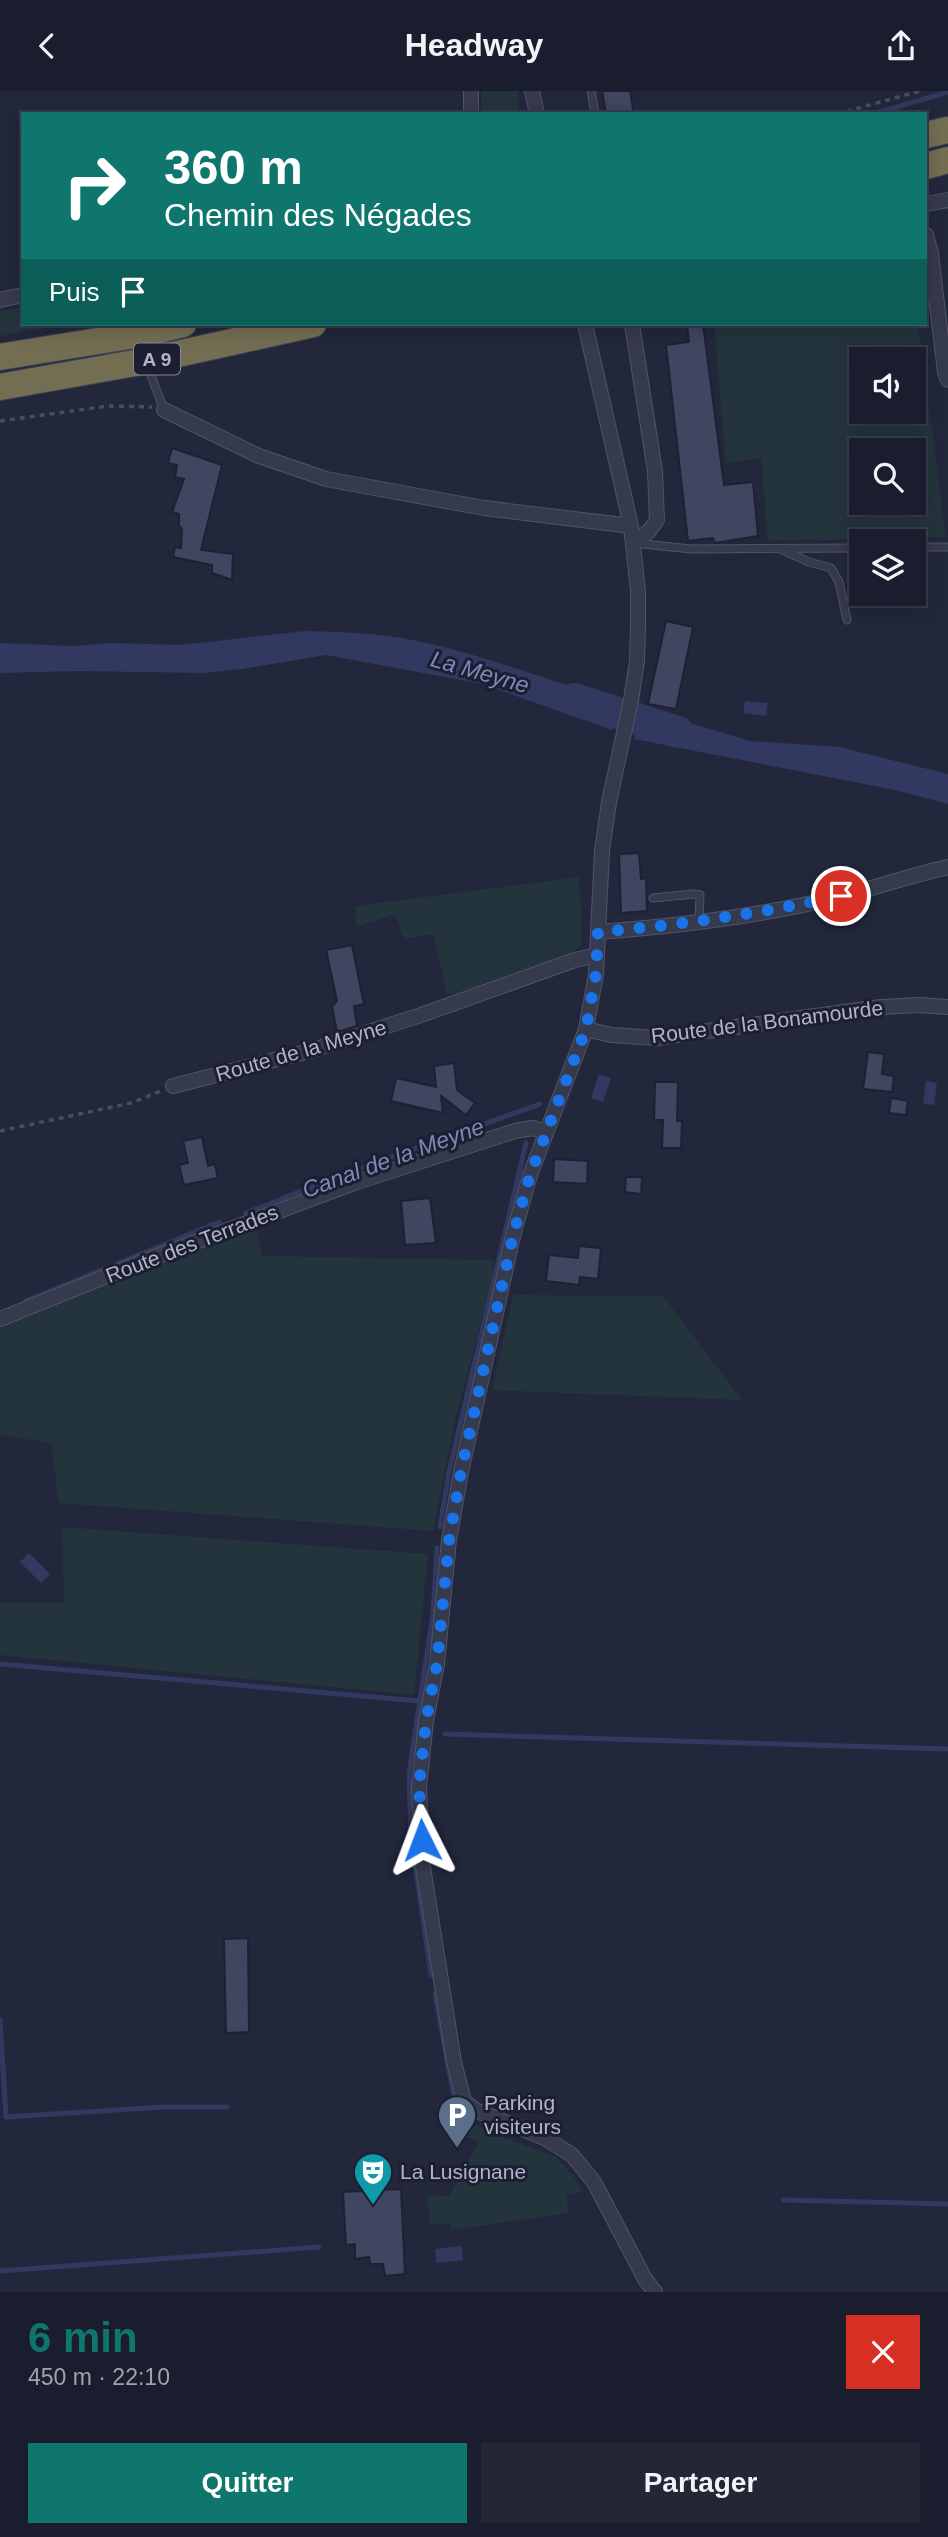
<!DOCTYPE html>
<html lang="fr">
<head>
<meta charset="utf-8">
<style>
  :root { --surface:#1a1d2d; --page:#232635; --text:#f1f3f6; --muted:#9fa2aa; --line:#383b49; --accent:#0f766e }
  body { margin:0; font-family:Helvetica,sans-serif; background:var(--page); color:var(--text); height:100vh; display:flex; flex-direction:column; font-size:26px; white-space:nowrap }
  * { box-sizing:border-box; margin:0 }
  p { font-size:23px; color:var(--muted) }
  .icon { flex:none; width:38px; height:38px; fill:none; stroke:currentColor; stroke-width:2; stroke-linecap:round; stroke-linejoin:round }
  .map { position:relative; height:2201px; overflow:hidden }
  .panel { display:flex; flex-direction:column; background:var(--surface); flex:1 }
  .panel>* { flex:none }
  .banner { position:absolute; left:21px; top:21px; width:906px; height:214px; border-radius:0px; box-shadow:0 4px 18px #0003,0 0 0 2px var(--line); background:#0f766e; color:#fff; overflow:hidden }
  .buttons { position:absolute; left:849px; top:256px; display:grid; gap:14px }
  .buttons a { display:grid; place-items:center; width:77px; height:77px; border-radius:0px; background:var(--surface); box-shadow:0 4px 18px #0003,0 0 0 2px var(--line); font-size:35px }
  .pin { position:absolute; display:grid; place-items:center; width:60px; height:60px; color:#fff; margin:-30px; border:4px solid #fff; border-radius:50%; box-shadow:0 2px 7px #0007 }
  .me { position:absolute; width:77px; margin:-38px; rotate:357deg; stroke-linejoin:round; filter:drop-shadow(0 0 5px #0008) }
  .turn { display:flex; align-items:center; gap:24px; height:147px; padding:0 28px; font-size:32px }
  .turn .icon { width:91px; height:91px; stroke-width:2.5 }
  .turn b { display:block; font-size:49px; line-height:60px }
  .then { display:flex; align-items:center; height:66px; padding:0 28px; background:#0003; gap:14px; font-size:26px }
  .round { display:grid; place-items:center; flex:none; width:74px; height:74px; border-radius:0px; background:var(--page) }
  .overview { display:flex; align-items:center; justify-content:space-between; height:119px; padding:0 28px }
  h1 { font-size:42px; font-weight:800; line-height:52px; color:var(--accent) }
  .action { display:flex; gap:14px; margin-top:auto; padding:14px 28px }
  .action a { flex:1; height:80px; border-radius:0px; background:var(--accent); color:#fff; font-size:28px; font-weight:800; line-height:80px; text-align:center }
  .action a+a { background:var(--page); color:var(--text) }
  header { display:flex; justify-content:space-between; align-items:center; height:91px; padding:0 28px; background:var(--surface); font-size:32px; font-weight:800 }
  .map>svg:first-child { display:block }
  .green { fill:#24343d; fill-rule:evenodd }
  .water { fill:#323960 }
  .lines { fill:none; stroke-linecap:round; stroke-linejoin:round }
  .stream { stroke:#323960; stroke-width:5 }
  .river { stroke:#323960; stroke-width:32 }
  .building { fill:#41455f; stroke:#1d2133; stroke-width:2 }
  .service-casing { stroke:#515467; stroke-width:9 }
  .minor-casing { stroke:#515467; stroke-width:16 }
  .motorway-casing { stroke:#3e4154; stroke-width:28 }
  .path { stroke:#42515b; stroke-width:3.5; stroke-dasharray:5 5; stroke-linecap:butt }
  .service { stroke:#363a4d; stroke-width:7 }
  .minor { stroke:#363a4d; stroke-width:14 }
  .motorway { stroke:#736e52; stroke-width:26 }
  .route { stroke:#1a73e8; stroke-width:12; stroke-dasharray:0 21.6 }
  .labels { text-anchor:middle; stroke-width:6; stroke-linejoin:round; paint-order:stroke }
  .shield { fill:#1b1f31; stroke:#84879b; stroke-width:2 }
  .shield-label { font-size:19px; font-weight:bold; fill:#b1b4c8 }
  .street-label { font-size:21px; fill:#b1b4c8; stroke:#1b1f31 }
  .poi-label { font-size:21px; fill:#b1b4c8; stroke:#1b1f31; text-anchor:start }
  .water-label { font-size:23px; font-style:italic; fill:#8089b6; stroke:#1b1f31 }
</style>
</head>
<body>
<header><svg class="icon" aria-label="back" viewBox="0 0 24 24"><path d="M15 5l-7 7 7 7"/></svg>Headway<svg class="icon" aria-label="share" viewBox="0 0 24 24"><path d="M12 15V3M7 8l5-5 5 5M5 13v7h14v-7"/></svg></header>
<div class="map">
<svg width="948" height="2201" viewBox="0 0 948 2201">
  <rect width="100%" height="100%" fill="#22273c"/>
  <!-- green -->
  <path class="green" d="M481 0H518L519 23H481Z
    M23 216V233H68L0 245V220Z
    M714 233H918L946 446 768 450 761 367 726 372ZM861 268H914V320H861ZM861 359H914V411H861Z
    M579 786 582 841 580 855 569 863 457 903 447 902 433 843 404 848 395 823 356 836 355 815Z
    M256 1139 263 1165 493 1169 492 1189 456 1326 433 1440 59 1412 51 1352 0 1344V1237L229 1145Z
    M513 1204 663 1205 742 1309 492 1299Z
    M62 1436 428 1463 414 1604 0 1564V1512H64Z
    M454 2023 505 2047 556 2066 575 2087 583 2100 567 2104 568 2122 452 2139 450 2132 430 2134 427 2104 449 2105 479 2050 444 2038Z"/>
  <!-- water -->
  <path class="water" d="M305 540C342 541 381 542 417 550 486 564 551 591 618 610L612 639 483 593 326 564 242 578 203 582 79 580 0 582V552L72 555 110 552 181 554Z
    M745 610 768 612 766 625 743 622Z
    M640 617 750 650 839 656 948 683V713L895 699 634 648Z
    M599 983 611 987 603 1011 591 1007Z
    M926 990 937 992 934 1014 923 1013Z
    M29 1462 50 1483 41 1492 20 1471Z
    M462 2155 463 2169 436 2172 435 2158Z"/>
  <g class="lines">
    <!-- stream -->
    <path class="stream" d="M873 23 948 1
      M246 1122 342 1084 540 1013
      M26 1210 219 1131
      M440 1436 449 1381 526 1052
      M0 1573 419 1610
      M445 1643 948 1658
      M431 1884 411 1745 409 1682 433 1523 437 1457
      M435 1903 454 2007
      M0 1929 6 2026 164 2016H227
      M783 2109 948 2113
      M0 2180 319 2156"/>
    <!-- river -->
    <path class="river" d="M574 608 678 641"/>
  </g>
  <!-- building -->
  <path class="building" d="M602 0H630L634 23H606Z
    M687 233H703L724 394 753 391 758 445 715 452 713 447 688 450 666 254 689 251Z
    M172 357 222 374 201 459 233 463 232 489 212 482V474L173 466 175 456 181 457 182 438 179 434V423L172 421 184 388 175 386 177 374 168 372Z
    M666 530 693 536 676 618 648 613Z
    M639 762 641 788 646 787 647 820 621 822 619 763Z
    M352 854 364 913 354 915 357 935 337 941 332 915 337 910 326 859Z
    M868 961 884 963 882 983 894 985 892 1001 863 998Z
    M454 972 457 999 475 1012 466 1024 441 1005 443 1022 391 1010 396 987 436 996 434 975Z
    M655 991H678L677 1030H682L681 1057H662L663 1029H654Z
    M891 1007 908 1010 906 1024 889 1022Z
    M202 1046 208 1075 215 1073 218 1087 184 1094 179 1074 188 1072 183 1050Z
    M554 1068 588 1070 587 1093 553 1091Z
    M626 1086H642L641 1103 625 1101Z
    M430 1107 436 1152 405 1154 401 1110Z
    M579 1155 601 1157 598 1188 580 1186 579 1194 546 1190 549 1164 578 1167Z
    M248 1847 249 1941 226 1942 224 1848Z
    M401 2098 405 2183 385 2185 383 2173H370L369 2166 355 2168V2153L346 2154 343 2101Z"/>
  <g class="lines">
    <!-- service casing -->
    <g class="service-casing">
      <path id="service" d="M591 0 595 23
        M147 274 164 319
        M634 452 691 458 861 457
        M914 456H948
        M782 459 809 471 831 477 839 491 847 529
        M653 807 694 803 700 804 699 830"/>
    </g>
    <!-- minor casing -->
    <g class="minor-casing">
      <path id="minor" d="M471 0V23
        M532 0 537 23
        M926 113 948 109
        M926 144 931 162 945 281 948 289
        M0 209 23 204
        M585 233 631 435 638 500V535L637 570 631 609 609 711 602 760 596 883 586 938 530 1084 513 1145 461 1381 449 1449 437 1573 426 1630 419 1696 423 1776 454 1971 464 2010 475 2019 545 2047 572 2064 594 2091 645 2188 655 2201
        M632 233 655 380 657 429 649 440 634 452
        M164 319 259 365 326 388 484 417 631 435
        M598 841C679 835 760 825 839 806 875 797 911 784 948 776
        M586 938 611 944 656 947 881 916 919 914 948 916
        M173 995 313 959 421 924 575 869 597 864
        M0 1228 139 1172 354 1092 515 1040 533 1037 546 1041"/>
    </g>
    <!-- motorway casing -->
    <g class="motorway-casing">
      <path id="motorway" d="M926 44 948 39
        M926 75 948 69
        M0 266 141 243 183 233
        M0 296 146 270 313 233"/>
    </g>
    <!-- path -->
    <path class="path" d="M837 23 920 0
      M0 330 108 315 152 316
      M0 1040 131 1012 161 1000"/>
    <!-- service -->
    <use href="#service" class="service"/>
    <!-- minor -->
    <use href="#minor" class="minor"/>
    <!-- motorway -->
    <use href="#motorway" class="motorway"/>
  </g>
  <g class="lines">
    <!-- route -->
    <path class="route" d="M422 1749 419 1696 426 1630 437 1573 449 1450 461 1381 513 1145 530 1084 586 938 596 883 598 841C681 834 761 822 841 805"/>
  </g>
  <!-- icons -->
  <defs>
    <g id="parking-pin" transform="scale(2.0125)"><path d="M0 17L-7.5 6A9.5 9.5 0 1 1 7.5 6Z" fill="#5c6f8a" stroke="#1b1f31"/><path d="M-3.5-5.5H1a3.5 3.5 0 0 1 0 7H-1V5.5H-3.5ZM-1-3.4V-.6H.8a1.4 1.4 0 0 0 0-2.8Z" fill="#fff"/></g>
    <g id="theatre-pin" transform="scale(2.0125)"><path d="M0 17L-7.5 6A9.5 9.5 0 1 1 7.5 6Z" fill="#0f9aa8" stroke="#1b1f31"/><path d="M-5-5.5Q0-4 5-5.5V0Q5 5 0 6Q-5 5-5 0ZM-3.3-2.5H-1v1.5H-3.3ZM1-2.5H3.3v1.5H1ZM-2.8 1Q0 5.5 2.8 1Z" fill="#fff"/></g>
  </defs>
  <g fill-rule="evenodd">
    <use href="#parking-pin" x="457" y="2024"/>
    <use href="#theatre-pin" x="373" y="2081"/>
  </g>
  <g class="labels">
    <!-- shield labels -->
    <rect class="shield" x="134" y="252.5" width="46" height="31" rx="5"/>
    <g class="shield-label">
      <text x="157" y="275">A 9</text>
    </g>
    <!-- street labels -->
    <g class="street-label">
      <text transform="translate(767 931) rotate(-7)" y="7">Route de la Bonamourde</text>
      <text transform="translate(301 960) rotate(-16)" y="7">Route de la Meyne</text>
      <text transform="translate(192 1153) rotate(-21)" y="7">Route des Terrades</text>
    </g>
    <!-- poi labels -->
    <g class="poi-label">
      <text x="484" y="2019">Parking<tspan x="484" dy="24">visiteurs</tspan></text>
      <text x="400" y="2088">La Lusignane</text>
    </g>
    <!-- water labels -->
    <g class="water-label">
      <text transform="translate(480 581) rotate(16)" y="8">La Meyne</text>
      <text transform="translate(393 1067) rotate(-20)" y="8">Canal de la Meyne</text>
    </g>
  </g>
</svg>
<div class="buttons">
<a><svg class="icon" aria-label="sound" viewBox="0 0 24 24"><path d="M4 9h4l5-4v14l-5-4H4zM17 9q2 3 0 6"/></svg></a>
<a><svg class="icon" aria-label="search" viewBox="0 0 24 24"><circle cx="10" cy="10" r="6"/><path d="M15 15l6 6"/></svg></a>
<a><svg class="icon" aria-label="layers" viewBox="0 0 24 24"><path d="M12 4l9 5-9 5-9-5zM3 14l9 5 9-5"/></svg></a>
</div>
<div class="pin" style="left:841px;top:805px;background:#d93025"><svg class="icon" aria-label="arrive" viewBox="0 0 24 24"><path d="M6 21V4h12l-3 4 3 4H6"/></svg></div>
<svg class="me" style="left:422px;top:1749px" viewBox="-20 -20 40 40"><path d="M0-17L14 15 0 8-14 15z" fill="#1a73e8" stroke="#fff" stroke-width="4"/></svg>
<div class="banner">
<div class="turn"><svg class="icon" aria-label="right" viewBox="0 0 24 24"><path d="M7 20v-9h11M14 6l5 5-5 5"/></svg><div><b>360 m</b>Chemin des Négades</div></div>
<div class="then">Puis<svg class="icon" aria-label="arrive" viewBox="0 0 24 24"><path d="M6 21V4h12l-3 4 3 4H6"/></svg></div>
</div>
</div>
<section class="panel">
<div class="overview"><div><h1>6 min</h1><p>450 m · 22:10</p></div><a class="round" style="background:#d93025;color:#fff"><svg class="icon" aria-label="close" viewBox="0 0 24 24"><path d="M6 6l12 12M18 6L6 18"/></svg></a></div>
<div class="action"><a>Quitter</a><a>Partager</a></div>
</section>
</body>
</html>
